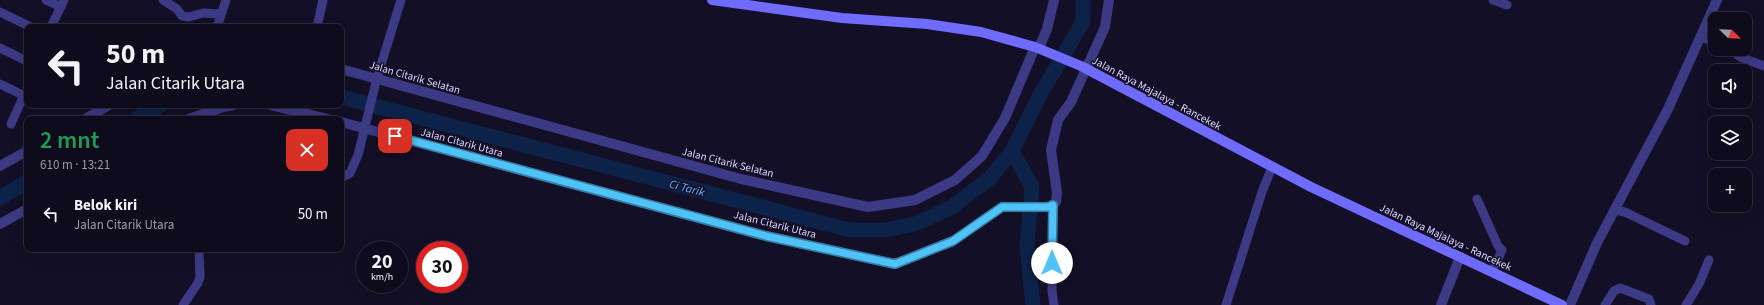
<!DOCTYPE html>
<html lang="id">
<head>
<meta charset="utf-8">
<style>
  :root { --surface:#0e0b1c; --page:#1c1929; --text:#f1f3f6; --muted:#9b9ba3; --line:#2e2b3b }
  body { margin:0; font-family:"Source Sans 3",sans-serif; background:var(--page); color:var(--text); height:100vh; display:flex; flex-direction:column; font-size:15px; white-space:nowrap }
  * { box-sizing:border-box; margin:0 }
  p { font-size:13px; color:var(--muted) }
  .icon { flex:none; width:22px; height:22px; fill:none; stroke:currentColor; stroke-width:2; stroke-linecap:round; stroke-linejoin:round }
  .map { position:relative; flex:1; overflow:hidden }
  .details { position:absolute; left:24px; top:116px; width:320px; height:136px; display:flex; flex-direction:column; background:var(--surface); border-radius:8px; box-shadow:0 4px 16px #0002,0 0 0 1px var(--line) }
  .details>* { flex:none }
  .top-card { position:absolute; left:24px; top:24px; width:320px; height:84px; border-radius:8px; box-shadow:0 4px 16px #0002,0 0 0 1px var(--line); background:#0e0b1c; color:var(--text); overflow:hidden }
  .needle { width:26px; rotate:113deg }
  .tools { position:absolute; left:1708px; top:12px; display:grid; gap:8px }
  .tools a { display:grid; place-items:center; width:44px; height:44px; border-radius:8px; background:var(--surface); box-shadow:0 4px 16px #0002,0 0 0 1px var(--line); font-size:20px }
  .speed { position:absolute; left:356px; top:241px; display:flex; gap:8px; font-size:20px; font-weight:700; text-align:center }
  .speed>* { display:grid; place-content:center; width:52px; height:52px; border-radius:50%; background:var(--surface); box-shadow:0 4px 16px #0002,0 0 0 1px var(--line); line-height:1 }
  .speed small { font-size:10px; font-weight:400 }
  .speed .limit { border:6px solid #d22; background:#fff; color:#111 }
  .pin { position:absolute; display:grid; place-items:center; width:34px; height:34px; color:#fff; margin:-17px; border-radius:8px; box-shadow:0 2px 6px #0006 }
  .me { position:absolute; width:44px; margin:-22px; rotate:0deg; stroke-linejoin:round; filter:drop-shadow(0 0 3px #0008) }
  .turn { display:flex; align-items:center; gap:14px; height:84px; padding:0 16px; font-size:18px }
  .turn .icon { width:52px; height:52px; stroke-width:2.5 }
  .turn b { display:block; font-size:28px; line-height:34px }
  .round { display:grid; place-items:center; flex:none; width:42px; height:42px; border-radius:8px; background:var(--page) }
  .overview { display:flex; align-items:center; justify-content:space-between; height:68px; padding:0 16px }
  h1 { font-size:24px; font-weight:600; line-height:30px; color:#1e9e55 }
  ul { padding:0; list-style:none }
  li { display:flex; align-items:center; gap:12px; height:60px; padding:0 16px }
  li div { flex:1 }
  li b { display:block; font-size:15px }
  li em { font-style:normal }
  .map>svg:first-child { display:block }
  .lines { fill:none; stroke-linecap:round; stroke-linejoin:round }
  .river { stroke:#0c2248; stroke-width:15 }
  .minor { stroke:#3d3a85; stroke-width:9 }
  .tertiary { stroke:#3d3a85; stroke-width:10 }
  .secondary { stroke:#6f6bff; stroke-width:10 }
  .route-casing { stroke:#337fa1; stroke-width:10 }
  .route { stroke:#4fc3f7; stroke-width:7 }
  .labels { text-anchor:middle; stroke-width:3; stroke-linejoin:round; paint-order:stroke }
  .street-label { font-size:11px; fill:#d9d4ff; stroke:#130f26 }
  .water-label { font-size:12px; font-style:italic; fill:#62b6ff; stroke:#130f26 }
</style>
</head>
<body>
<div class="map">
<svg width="1764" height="305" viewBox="0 0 1764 305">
  <rect width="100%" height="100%" fill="#130f26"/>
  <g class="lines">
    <!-- river -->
    <path class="river" d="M341 97 850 230H886L915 224 952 207 990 178 1012 151 1041 93 1083 22V0
      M136 119 161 105
      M1012 151 1032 187 1027 245 1033 305
      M0 198 27 182"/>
    <!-- minor -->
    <path class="minor" d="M46 0 61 7
      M163 0 177 9 182 16 189 17 203 13 220 14
      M1493 0 1507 5
      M0 12 31 27
      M51 27 64 0
      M217 27 226 0
      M317 27 323 0
      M1700 37 1715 42
      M0 48 27 61
      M1730 49 1740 57 1764 66
      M0 84 27 97
      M11 124 24 95
      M341 178 350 173 358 155 377 78 401 0
      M1477 199 1498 246 1502 250 1492 272
      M1053 205 1052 291 1054 305
      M1614 210 1625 212 1685 241
      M183 305 198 283 200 277 199 249
      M1226 305 1262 192 1272 167
      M1605 305 1614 291 1620 288 1649 299 1651 305
      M1686 305 1699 284 1709 260"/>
    <!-- tertiary -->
    <path class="tertiary" d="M1039 48 1047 29 1054 0
      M341 69 741 179 868 207 915 200 955 180 982 156 1005 118 1035 47
      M270 105 328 119
      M85 119 109 105
      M189 119 223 107 234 105
      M341 122 766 236 895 264 953 241 1002 207H1049L1056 202 1057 193 1051 150 1058 120 1071 102 1105 27 1109 0
      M0 166 27 151
      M0 224 27 209
      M1441 305 1460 257
      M1570 305 1597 243 1668 109 1717 0"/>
    <!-- secondary -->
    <path class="secondary" d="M712 0 842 18 927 24 981 32 1035 47 1081 66 1311 187 1562 305"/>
  </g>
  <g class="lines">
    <!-- route casing -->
    <g class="route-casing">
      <path id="route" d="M395 136 766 236 895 264 953 241 1002 207H1048L1053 205 1052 263"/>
    </g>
    <!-- route -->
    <use href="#route" class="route"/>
  </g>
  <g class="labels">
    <!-- street labels -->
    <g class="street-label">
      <text transform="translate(415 77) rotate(16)" y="4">Jalan Citarik Selatan</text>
      <text transform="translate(1157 93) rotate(28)" y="4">Jalan Raya Majalaya - Rancekek</text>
      <text transform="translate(462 142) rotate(15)" y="4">Jalan Citarik Utara</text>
      <text transform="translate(728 162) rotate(14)" y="4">Jalan Citarik Selatan</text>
      <text transform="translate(775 224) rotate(14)" y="4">Jalan Citarik Utara</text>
      <text transform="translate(1446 237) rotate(25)" y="4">Jalan Raya Majalaya - Rancekek</text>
    </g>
    <!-- water labels -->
    <g class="water-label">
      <text transform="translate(687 188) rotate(15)" y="4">Ci Tarik</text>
    </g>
  </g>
</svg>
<div class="tools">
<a><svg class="needle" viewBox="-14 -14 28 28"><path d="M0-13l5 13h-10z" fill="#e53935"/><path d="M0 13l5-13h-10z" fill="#9b9ba3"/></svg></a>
<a><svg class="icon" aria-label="sound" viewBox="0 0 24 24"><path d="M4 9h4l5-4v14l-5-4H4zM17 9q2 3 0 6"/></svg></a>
<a><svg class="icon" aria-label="layers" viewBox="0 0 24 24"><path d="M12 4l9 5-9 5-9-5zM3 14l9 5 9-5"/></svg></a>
<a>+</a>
</div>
<div class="speed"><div>20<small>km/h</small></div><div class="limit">30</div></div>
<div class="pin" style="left:395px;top:136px;background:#d93025"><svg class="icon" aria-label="arrive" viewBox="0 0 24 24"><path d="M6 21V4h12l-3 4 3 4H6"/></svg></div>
<svg class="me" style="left:1052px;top:263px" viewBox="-20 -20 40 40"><circle r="19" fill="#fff"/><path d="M0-13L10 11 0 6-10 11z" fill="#4fc3f7"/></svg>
<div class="top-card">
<div class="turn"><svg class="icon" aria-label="left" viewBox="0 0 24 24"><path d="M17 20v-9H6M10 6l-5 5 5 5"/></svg><div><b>50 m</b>Jalan Citarik Utara</div></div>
</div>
<section class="details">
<div class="overview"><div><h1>2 mnt</h1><p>610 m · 13:21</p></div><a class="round" style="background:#d93025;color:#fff"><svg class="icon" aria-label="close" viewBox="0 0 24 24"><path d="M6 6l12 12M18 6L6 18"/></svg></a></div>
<ul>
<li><svg class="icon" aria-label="left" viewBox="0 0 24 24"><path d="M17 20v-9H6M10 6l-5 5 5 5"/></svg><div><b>Belok kiri</b><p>Jalan Citarik Utara</p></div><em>50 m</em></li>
</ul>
</section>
</div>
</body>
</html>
